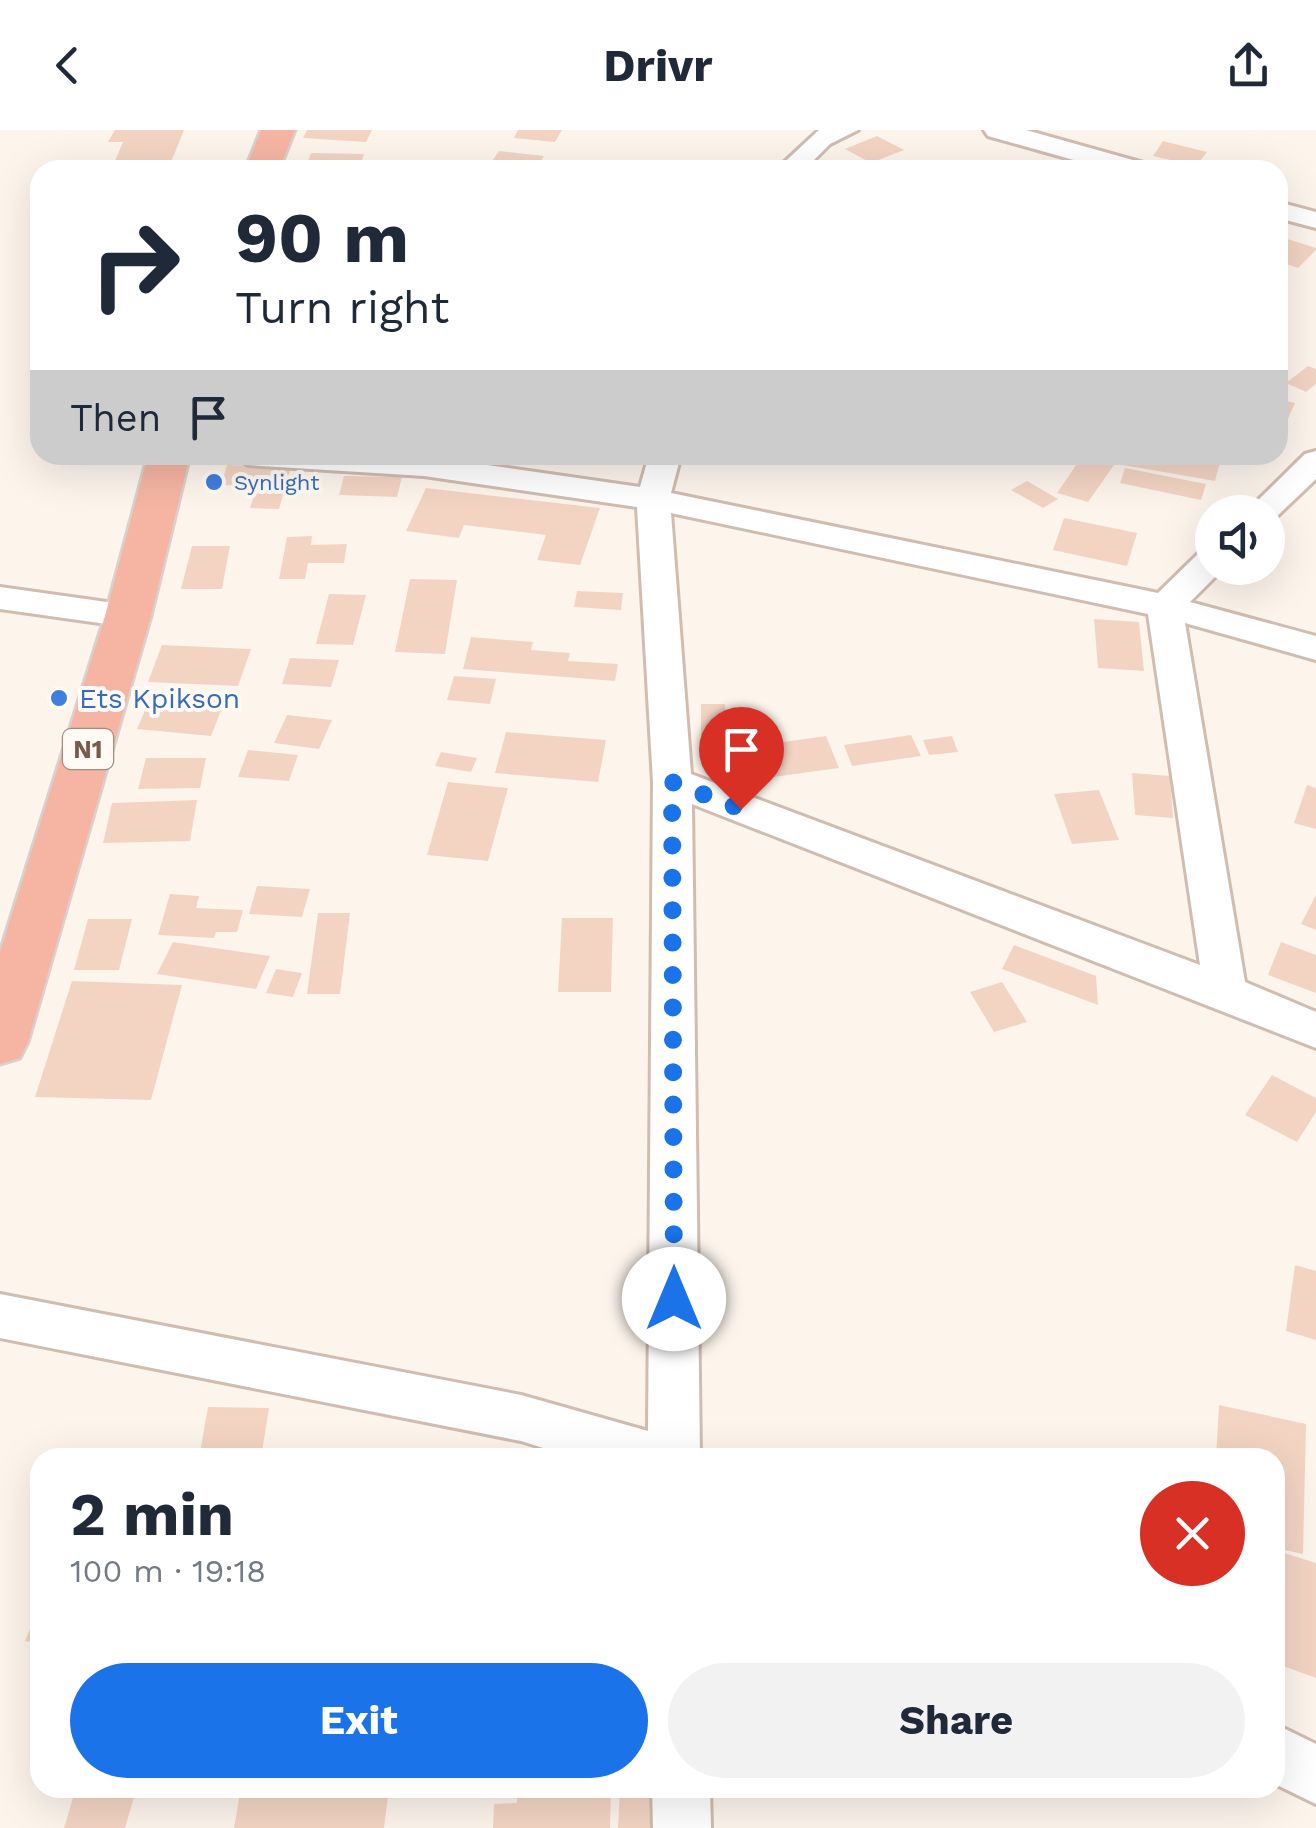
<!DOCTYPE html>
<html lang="en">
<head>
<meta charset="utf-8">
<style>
  :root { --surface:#fff; --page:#f2f2f3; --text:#1f2937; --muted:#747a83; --accent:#1a73e8 }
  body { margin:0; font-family:"Work Sans",sans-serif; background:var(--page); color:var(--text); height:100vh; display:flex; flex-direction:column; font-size:38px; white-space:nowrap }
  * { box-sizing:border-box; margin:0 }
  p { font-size:32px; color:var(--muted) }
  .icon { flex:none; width:55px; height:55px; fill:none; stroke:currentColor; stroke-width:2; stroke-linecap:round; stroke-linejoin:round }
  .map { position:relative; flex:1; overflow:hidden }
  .details { position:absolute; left:30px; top:1318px; width:1255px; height:350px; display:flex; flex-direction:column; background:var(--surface); border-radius:30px; box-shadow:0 10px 40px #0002 }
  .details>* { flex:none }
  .top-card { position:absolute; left:30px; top:30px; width:1258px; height:305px; border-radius:30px; box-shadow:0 10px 40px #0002; background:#fff; color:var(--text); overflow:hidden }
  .tools { position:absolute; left:1195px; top:365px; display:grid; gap:20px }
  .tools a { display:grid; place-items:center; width:90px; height:90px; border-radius:50%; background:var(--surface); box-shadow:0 10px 40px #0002; font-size:50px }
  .pin { position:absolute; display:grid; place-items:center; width:85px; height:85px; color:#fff; margin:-102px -42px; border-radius:50% 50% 50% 0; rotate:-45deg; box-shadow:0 0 10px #0007 }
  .pin .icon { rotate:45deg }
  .me { position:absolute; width:110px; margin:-55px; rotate:0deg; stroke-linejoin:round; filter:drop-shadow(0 0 8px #0008) }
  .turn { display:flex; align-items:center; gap:35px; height:210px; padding:0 40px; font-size:45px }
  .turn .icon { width:130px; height:130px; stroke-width:2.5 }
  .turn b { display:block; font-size:70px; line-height:85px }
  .then { display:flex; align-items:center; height:95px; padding:0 40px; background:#0003; gap:20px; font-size:38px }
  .round { display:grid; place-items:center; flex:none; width:105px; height:105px; border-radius:52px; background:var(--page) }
  .summary { display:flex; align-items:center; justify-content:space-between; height:170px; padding:0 40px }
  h1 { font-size:60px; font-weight:700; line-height:75px }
  .primary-button { display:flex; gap:20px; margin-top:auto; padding:20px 40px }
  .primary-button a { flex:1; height:115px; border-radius:60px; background:var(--accent); color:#fff; font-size:40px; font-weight:700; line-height:115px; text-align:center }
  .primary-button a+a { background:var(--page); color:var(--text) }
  header { display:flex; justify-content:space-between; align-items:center; height:130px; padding:0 40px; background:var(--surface); font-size:45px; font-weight:700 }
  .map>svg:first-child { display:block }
  .building { fill:#f3d4c3 }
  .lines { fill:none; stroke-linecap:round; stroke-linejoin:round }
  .street-casing { stroke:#d0bdb0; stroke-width:6 }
  .highway-casing { stroke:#d9d1cd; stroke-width:5 }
  .street { fill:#fff; fill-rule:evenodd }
  .highway { fill:#f6b5a3; fill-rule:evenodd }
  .route { stroke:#1a73e8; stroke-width:18; stroke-dasharray:0 32.4 }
  .shop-dot { fill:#3f7fe0; stroke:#fffaf3; stroke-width:4 }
  .labels { text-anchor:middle; stroke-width:8; stroke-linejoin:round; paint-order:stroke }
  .far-shop-label { font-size:22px; fill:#366cbe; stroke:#fffaf3; text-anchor:start }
  .shield { fill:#fffaf3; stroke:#a18b7f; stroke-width:2.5 }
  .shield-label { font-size:25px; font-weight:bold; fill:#795b4d }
  .shop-label { font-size:28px; fill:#366cbe; stroke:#fffaf3; text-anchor:start }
</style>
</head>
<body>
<header><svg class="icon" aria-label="back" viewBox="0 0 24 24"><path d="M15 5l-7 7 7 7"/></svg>Drivr<svg class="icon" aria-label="share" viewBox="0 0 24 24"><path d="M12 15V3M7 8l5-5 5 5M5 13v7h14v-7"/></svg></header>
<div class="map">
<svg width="1316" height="1698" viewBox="0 0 1316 1698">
  <rect width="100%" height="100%" fill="#fdf5ec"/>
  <!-- building -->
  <path class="building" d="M115 0H184L171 32H189L186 40H111L123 12H108Z
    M307 0H372L366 12 303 8Z
    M518 0H562L555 12 514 8Z
    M877 6 904 20 871 33 845 19Z
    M1163 11 1207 22 1196 36 1153 26Z
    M499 21 544 26 536 40H486Z
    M311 23 364 24 359 40H305Z
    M1278 106 1316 118V120L1298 138 1278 131Z
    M1308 236 1316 239V254L1306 262 1286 253Z
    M1278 269 1295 273 1286 293 1278 291Z
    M1083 325H1121L1088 372 1057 363Z
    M1126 325H1182L1220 332 1215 351 1123 335Z
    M227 335 291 337 279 379 250 378 257 356 221 355Z
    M1125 338 1206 354 1201 370 1120 353Z
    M344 346 402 347 397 367 339 365Z
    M1027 351 1058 369 1043 378 1011 360Z
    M426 358 600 378 580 435 537 430 546 405 464 395 459 408 406 401Z
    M1064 388 1137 403 1127 436 1053 420Z
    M312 406 311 415 347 414 344 433H308L305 449H279L287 407Z
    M192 416H230L222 459H181Z
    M410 449 457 450 445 524 395 522Z
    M577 461 623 463 621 480 574 477Z
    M329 464 366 465 353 515 316 514Z
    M1094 489 1139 492 1144 541 1098 538Z
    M471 507 533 512 531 520 570 523 568 531 618 534 615 551 463 539Z
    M162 515 251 519 238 556 148 552Z
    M290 528 339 530 331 557 282 554Z
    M454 546 496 549 490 574 447 570Z
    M152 564 225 570 211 606 137 599Z
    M701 574H725V609H701Z
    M287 585 332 590 319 619 274 613Z
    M506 602 606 610 598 652 495 643Z
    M911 605 921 626 852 636 844 615Z
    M826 606 839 638 773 647 762 615Z
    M952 606 958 622 929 625 923 610Z
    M248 620 298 625 289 651 238 647Z
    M441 622 477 628 471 642 435 636Z
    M146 628H206L200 658 138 659Z
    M1132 643 1170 646 1173 688 1135 685Z
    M448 652 508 658 488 731 427 725Z
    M1307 655 1316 658V699L1294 693Z
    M1099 660 1119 710 1072 714 1054 664Z
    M197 670 190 711 103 713 112 673Z
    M257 756 310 759 302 787 249 784Z
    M170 764 199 766 196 778 243 780 237 802H216L214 808 158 805Z
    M1316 765V800L1301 794Z
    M318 783H350L340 864H307Z
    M562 788H613L611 862H558Z
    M88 789H132L119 840H74Z
    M173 812 270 826 256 859 157 844Z
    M1281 812 1316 825V863L1268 845Z
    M1014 815 1096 846 1098 875 1002 839Z
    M276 839 302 843 293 867 266 863Z
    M72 851 182 855 151 970 35 967Z
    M1002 852 1027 892 994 902 970 862Z
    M1272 945 1316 968V982L1297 1012 1245 985Z
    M1295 1135 1316 1141V1210L1286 1201Z
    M1219 1275 1306 1294 1303 1424 1275 1418V1328H1216Z
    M208 1277 269 1278 261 1328H199Z
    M1275 1420 1316 1433V1548L1275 1533Z
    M40 1475V1513L25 1511Z
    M76 1658 135 1664 125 1698H64Z
    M241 1658H389L384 1698H234Z
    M517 1658H611L610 1698H493L494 1674 517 1673Z
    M620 1658H662L661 1698H618Z"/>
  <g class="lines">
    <!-- street casing -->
    <g class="street-casing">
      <path id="street" d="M819 0H858L830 14 804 40H776Z
        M984 0H1026L1147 34 1151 40H1109L988 6Z
        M1278 72 1316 82V98L1278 88Z
        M1316 321V349L1274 389 1268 391V382H1246L1305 324Z
        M232 325 424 326 640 357 649 325H681L671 363 1158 463 1200 422 1212 419V438H1224L1190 472 1316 506V530L1185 493 1245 852 1316 882V918L692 674 700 1328H575L521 1311 0 1208V1164L521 1265 648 1301 653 652 637 377 424 346 248 335ZM671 383 1148 484 1200 835 691 644Z
        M0 457 128 475 141 478 146 486 141 494 128 497 0 479Z
        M1275 1594 1316 1614V1674L1275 1654Z
        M652 1658H710L711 1698H653Z"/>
    </g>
    <!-- highway casing -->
    <g class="highway-casing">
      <path id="highway" d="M261 0H295L279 40H245Z
        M148 325H190L151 486 28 912 20 928 0 934V822L105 486Z"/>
    </g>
    <!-- street -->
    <use href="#street" class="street"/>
    <!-- highway -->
    <use href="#highway" class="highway"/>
  </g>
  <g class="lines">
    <!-- route -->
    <path class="route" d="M674 1169 672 652 741 679"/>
  </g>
  <!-- markers -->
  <g class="shop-dot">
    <circle cx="214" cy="352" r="10"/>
    <circle cx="59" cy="568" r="10"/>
  </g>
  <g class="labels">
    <!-- far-shop labels -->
    <g class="far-shop-label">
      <text x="234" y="360">Synlight</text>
    </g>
    <!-- shield labels -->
    <rect class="shield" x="63" y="599" width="50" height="40" rx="8"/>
    <g class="shield-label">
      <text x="88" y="628">N1</text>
    </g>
    <!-- shop labels -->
    <g class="shop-label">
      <text x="79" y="578">Ets Kpikson</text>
    </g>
  </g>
</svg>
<div class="tools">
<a><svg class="icon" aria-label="sound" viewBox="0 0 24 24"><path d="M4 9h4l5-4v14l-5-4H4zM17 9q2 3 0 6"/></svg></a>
</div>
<div class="pin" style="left:741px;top:679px;background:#d93025"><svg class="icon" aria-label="arrive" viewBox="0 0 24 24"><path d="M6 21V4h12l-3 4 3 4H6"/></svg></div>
<svg class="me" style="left:674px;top:1169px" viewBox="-20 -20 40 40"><circle r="19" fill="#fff"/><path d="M0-13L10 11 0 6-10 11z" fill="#1a73e8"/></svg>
<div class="top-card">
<div class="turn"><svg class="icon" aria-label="right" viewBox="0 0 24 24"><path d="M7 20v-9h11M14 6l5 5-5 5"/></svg><div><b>90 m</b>Turn right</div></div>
<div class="then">Then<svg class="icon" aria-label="arrive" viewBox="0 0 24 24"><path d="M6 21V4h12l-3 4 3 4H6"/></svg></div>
</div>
<section class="details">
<div class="summary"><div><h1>2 min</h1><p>100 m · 19:18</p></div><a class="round" style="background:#d93025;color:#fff"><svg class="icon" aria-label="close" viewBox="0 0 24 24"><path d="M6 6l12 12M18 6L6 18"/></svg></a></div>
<div class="primary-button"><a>Exit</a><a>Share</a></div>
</section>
</div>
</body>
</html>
